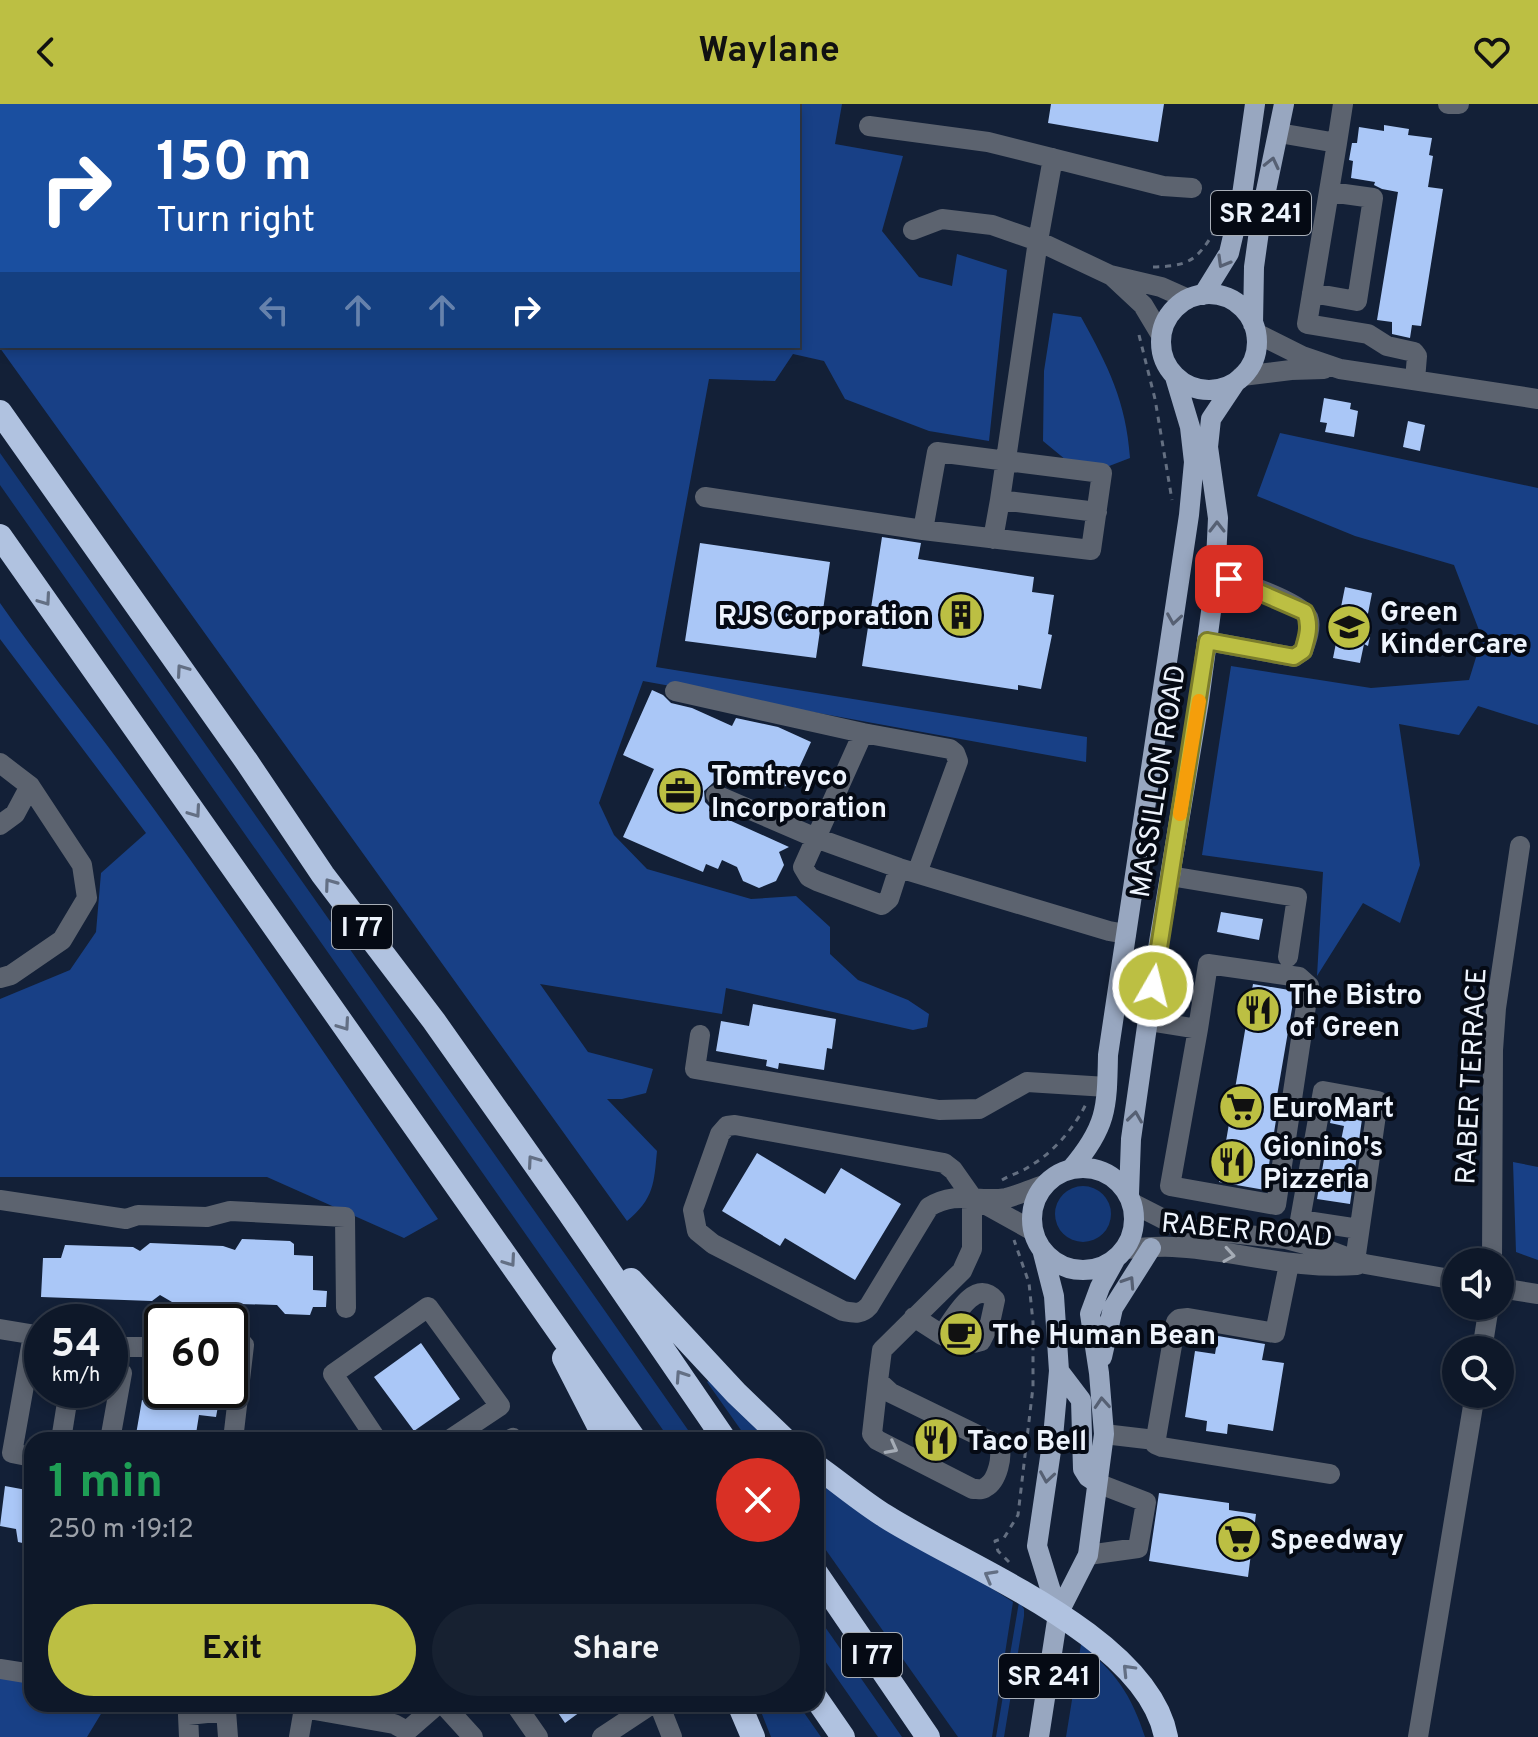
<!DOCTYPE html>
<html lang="en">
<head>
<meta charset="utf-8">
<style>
  :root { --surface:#0e1829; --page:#172131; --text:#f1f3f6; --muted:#9ba0a8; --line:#2e3746; --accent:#bcbf43 }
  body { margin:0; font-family:Overpass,sans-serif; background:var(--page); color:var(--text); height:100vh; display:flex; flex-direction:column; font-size:30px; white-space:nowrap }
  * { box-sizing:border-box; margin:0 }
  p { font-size:26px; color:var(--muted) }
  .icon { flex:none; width:44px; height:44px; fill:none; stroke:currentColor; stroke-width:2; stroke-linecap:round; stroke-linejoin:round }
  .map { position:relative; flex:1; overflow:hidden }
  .sheet { position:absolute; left:24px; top:1328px; width:800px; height:280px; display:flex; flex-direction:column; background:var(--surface); border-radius:24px; box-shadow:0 4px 12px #0003,0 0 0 2px var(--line) }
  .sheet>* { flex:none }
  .guide { position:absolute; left:0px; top:0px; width:800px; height:244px; box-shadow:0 4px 12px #0003,0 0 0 2px var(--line); background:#1a4fa0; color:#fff; overflow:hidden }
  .tools { position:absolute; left:1442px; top:1144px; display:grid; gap:16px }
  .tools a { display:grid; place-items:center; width:72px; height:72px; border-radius:50%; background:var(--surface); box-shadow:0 4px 12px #0003,0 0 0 2px var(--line); font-size:40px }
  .speed { position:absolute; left:24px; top:1200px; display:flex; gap:16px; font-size:40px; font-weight:700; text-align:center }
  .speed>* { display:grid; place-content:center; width:104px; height:104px; border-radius:50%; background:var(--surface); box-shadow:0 4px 12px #0003,0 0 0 2px var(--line); line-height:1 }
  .speed small { font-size:20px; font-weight:400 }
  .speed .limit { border:4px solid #111; border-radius:12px; background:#fff; color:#111 }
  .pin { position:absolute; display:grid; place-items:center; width:68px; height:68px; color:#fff; margin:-34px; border-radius:16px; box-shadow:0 4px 12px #0006 }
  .me { position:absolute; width:88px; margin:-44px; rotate:8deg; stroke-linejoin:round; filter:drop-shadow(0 0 6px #0008) }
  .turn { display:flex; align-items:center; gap:28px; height:168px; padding:0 24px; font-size:36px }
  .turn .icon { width:104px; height:104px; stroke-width:2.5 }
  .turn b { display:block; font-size:56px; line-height:68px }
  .lanes { display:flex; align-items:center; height:76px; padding:0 24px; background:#0003; justify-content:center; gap:40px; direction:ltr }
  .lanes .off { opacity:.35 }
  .round { display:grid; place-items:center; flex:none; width:84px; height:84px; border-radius:42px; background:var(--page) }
  .overview { display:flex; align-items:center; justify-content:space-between; height:136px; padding:0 24px }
  h1 { font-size:48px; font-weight:700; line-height:60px; color:#1e9e55 }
  .primary-button { display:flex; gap:16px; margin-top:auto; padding:16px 24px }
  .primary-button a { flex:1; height:92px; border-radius:48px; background:var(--accent); color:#111; font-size:32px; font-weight:700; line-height:92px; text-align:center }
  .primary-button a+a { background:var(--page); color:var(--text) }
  header { display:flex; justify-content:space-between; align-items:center; height:104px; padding:0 24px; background:var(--accent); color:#111; font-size:36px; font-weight:700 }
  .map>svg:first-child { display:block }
  .green { fill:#143876 }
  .forest { fill:#184086; fill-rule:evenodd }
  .building { fill:#aac7f7 }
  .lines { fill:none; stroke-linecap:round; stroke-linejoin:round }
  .path { stroke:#646f81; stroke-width:3; stroke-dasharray:6 6; stroke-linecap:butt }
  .minor { stroke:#5c636f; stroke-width:20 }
  .major { stroke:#98a7c0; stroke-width:20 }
  .highway { stroke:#b0c2e0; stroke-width:24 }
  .oneway { stroke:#566073 }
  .oneway2 { stroke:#636f84 }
  .oneway3 { stroke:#a5acb6 }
  .route-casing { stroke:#7a7c2c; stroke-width:20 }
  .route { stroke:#bcbf43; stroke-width:14 }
  .slow { stroke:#f59e0b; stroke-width:14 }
  .labels { text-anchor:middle; stroke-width:8; stroke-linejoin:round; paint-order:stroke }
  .shield { fill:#050a14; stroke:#a8aeb7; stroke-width:2 }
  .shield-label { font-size:26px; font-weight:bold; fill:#eef4fd }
  .poi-label { font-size:28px; font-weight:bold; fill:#eef4fd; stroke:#050a14; text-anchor:start }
  .street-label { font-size:28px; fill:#eef4fd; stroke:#050a14 }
</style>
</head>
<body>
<header><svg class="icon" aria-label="back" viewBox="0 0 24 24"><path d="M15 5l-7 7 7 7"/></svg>Waylane<svg class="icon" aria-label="heart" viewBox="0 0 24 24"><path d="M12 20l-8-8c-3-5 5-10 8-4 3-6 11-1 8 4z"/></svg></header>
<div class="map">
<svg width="1538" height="1633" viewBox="0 0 1538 1633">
  <rect width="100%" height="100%" fill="#132037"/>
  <!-- green -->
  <path class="green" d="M0 349 605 1207 695 1336H670L0 381Z
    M1055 1110a28 28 0 1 1 56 0a28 28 0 1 1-56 0Z
    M710 1276 770 1336H748L707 1278Z
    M816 1372 1013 1498 992 1633H958L816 1432Z
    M1019 1498 1024 1505V1512L1004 1633H996Z
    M816 1510 902 1633H878L816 1544Z
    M1081 1540C1116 1569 1131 1590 1145 1633H1066Z
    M758 1600H798L821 1633H771Z"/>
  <!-- forest -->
  <path class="forest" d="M0 0H842L835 40 903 52 882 127 919 173 952 182 957 150 1007 166 989 337 929 327 845 295 824 257 793 250 775 277 709 275 656 563 1087 633 1086 658 643 577 599 699 614 731 647 765 751 795 796 792 830 823V850L858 876 908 896 929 910 927 923 913 926 726 884 722 910 540 880 588 948 653 965 646 989 622 995H607L657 1047C654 1079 654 1095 627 1117L0 244ZM2 2H798V242H2Z
    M1053 209 1081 213C1108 262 1126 297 1130 354L1104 364 1066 356 1043 337 1044 267Z
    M1280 329 1538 384V621L1478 602 1459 631 1399 620 1420 761 1400 819 1363 799 1317 872 1323 768 1202 751 1231 562 1371 584 1469 576 1482 534 1454 461 1355 432 1257 392Z
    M0 499C38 554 81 606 121 660 231 809 333 963 438 1115L404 1134 267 1073H0V895L70 866 96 828 101 769 146 729 0 535Z
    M1513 1058 1538 1063V1156L1516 1148Z
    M0 1571 32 1574V1600H107L87 1633H0Z"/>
  <!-- building -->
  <path class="building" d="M1051 0H1164L1158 38 1048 19Z
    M1384 21 1409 25 1408 31 1432 34 1429 51 1433 52 1428 83 1443 85 1421 222 1412 221 1410 234 1392 230V218L1377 216 1398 88 1382 85 1374 81 1375 78 1351 74 1353 57 1349 56 1352 39H1357L1359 23 1384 27Z
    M1324 294 1351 299 1350 305 1358 307 1354 333 1325 328 1327 319 1320 318Z
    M1408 317 1425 321 1420 347 1403 343Z
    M882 433 921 439 918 455 1034 473 1032 488 1054 491 1048 530 1052 531 1041 585 1018 581V586L862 562Z
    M700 439 830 458 816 554 685 537Z
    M1345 483 1372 489 1365 525 1371 527 1368 542 1364 540 1360 559 1333 554 1337 534 1330 532 1333 517 1338 518Z
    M652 586 663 591 671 599 692 604 732 622 736 614 778 623 811 638 794 675 787 682 776 683 730 663 723 680 714 678 704 687 705 698 710 703 709 707 789 743 779 748 784 761 776 777 759 784 743 777 737 763 722 756 718 765 706 760 703 768 623 733 654 665 623 651Z
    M1221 808 1263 815 1259 836 1217 828Z
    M1253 880 1295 887 1273 1015 1276 1016 1265 1086 1219 1078Z
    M753 900 836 915 832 945 827 944 824 966 779 959 778 965 766 962 767 956 716 947 721 917 749 922Z
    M1334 1002 1363 1008 1350 1100 1317 1095 1326 1044 1339 1046 1344 1022 1330 1019Z
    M757 1049 825 1090 841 1064 901 1100 855 1176 785 1134 780 1142 722 1107Z
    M242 1135 290 1137 294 1140V1151L313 1152V1186L327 1187 326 1203H313L310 1211 285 1210 277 1201 172 1198 160 1191 152 1197 41 1193 43 1154H61L65 1141 133 1143 140 1147 150 1139 223 1142 235 1146Z
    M1218 1232 1265 1240 1262 1256 1284 1259 1273 1327 1228 1320 1227 1330 1206 1327 1207 1317 1185 1313 1195 1247 1215 1250Z
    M421 1239 460 1295 414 1327 374 1273Z
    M155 1258H162V1286H221L216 1313 199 1311 195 1336H135L142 1296 149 1294Z
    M5 1382 32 1387V1441L18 1438 16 1425 0 1422Z
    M1159 1389 1229 1399V1406L1256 1410 1248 1473 1149 1457Z
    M552 1600H591L565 1619Z"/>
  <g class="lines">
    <!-- path -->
    <path class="path" d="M1153 163C1187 162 1196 158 1214 128
      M1139 231 1155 295 1172 396
      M1002 1076C1010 1071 1022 1068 1030 1062 1054 1048 1074 1024 1086 1000
      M1009 1458 998 1447 995 1437 1004 1434 1018 1411 1033 1283V1218L1029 1179 1014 1136"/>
    <!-- minor -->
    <path class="minor" d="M1448 0H1459
      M869 22 988 38 1163 82 1192 84
      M1279 29 1337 39 1343 0
      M1337 39 1307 220 1368 230 1387 242 1414 248 1417 252 1415 276
      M1053 54 1038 137 1000 396 1097 408
      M913 126 942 115 992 121 1038 137 1110 171 1161 183 1188 195
      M1113 173 1143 201 1161 231
      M1312 189 1357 197 1373 94 1330 88
      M1256 229 1302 252 1340 265 1538 295
      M1242 272 1291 266 1324 265
      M705 393 923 426 1091 446 1102 369 937 348 923 426
      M993 435 1000 396
      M1207 537 1294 553 1303 547C1306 538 1311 526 1309 516 1307 499 1233 476 1215 469
      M675 587 863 629
      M0 659 30 682 82 761 87 794 62 836 11 871 0 874
      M716 691 816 734 803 763 809 773 817 777 882 801 889 795 899 764
      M0 721 15 710 30 682
      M917 769 958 657 955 649 950 645 863 629 816 734 899 764 1109 827 1126 830
      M1170 772 1297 793 1288 853
      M1148 917 1198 925 1170 1082 1276 1101 1309 882 1299 873 1208 860 1198 925
      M700 931 695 965 939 1006 979 1005 1027 978 1107 983
      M0 1096 126 1115 138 1111 207 1113 230 1107 345 1113 346 1204
      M1132 1099 1181 1124 1286 1135 1328 1146 1365 1160 1456 1176
      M1033 1127 972 1093 953 1066 944 1059 735 1021 727 1022 720 1030 693 1106 697 1127 713 1140 843 1207C854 1209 861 1211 869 1202L929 1103C957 1086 977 1099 1006 1094 1019 1091 1031 1085 1044 1081
      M1124 1145C1140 1144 1157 1142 1173 1143 1236 1146 1293 1166 1357 1161
      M1355 1157 1378 997 1323 987 1300 1116 1359 1125
      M1492 1158 1493 946 1496 904 1520 742
      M1289 1160 1275 1229 1188 1214 1179 1215 1176 1218 1155 1340 1162 1343 1330 1370
      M1500 1184 1538 1190
      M914 1213 942 1231C953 1216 975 1172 995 1196L990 1219 981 1237C967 1242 954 1237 942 1231
      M0 1225 42 1232
      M230 1242 244 1241 233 1336
      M110 1243H162
      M1482 1246 1489 1202
      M110 1267 122 1269 110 1336
      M878 1277 872 1330 877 1336 973 1385C978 1385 983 1386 986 1383 997 1377 1004 1351 998 1341L891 1289 878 1277 882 1246 962 1167 972 1145V1093
      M1104 1330 1155 1336
      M61 1336 69 1286
      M377 1336 333 1270 428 1203 500 1302 449 1336
      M509 1336 513 1334 515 1336
      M32 1353 12 1349 33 1231
      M1088 1451 1138 1444 1146 1398 1097 1379
      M0 1565 32 1570
      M443 1600 473 1633
      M515 1600 538 1633
      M659 1600 672 1633
      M189 1633 188 1611 226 1607 228 1633
      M299 1633 303 1610 309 1605 394 1620 407 1627 438 1600
      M602 1633 652 1600
      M1418 1633 1475 1290"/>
    <!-- major -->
    <path class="major" d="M1161 238a48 48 0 1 1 96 0a48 48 0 1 1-96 0Z
      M1203 191 1229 149 1241 98 1255 0
      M1253 220 1254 163 1262 106 1284 0
      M1032 1115a51 51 0 1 1 102 0a51 51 0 1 1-102 0Z
      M1071 1065C1107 1023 1107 1004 1108 951L1189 411 1194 358 1190 323 1175 273
      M1129 1090 1131 1035 1159 838 1199 597 1215 478 1218 414 1208 343 1211 315 1235 279
      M1042 1145 1054 1192 1059 1267 1053 1333 1037 1442 1058 1510
      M1102 1253 1113 1204 1151 1144
      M1059 1267 1081 1296 1083 1365 1088 1373 1097 1379
      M1039 1633 1058 1510 1088 1451 1104 1330 1099 1269 1090 1210 1100 1183 1116 1154"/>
    <!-- highway -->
    <path class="highway" d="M0 308 247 658 323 771 434 917 568 1107 725 1336
      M0 432 635 1336
      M631 1176 736 1289 785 1336
      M564 1254 606 1336
      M816 1362C839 1378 861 1397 885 1412 965 1463 1147 1532 1166 1633
      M816 1469 928 1633
      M816 1594 843 1633
      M739 1600 753 1633"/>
  </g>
  <!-- one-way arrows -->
  <defs><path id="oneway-chevron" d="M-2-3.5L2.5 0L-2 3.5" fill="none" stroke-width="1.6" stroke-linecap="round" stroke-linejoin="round" transform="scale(2)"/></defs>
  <g class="oneway">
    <use href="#oneway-chevron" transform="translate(1272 59) rotate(-77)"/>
    <use href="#oneway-chevron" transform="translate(1223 158) rotate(120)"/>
    <use href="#oneway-chevron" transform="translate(1217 423) rotate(-90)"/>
    <use href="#oneway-chevron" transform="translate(1174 515) rotate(99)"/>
    <use href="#oneway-chevron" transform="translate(1135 1013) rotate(-82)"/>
    <use href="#oneway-chevron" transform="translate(1129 1178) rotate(-57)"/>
    <use href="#oneway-chevron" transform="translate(1102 1299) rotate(-94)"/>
    <use href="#oneway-chevron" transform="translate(1047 1373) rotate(99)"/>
  </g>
  <g class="oneway2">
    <use href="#oneway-chevron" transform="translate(45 496) rotate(55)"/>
    <use href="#oneway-chevron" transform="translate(182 566) rotate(-125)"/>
    <use href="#oneway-chevron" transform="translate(195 708) rotate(55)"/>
    <use href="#oneway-chevron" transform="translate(330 780) rotate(-126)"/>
    <use href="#oneway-chevron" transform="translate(344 921) rotate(55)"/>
    <use href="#oneway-chevron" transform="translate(533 1057) rotate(-125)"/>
    <use href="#oneway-chevron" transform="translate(510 1157) rotate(55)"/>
    <use href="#oneway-chevron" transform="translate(681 1272) rotate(-124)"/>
    <use href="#oneway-chevron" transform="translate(990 1472) rotate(-151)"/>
    <use href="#oneway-chevron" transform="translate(1128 1566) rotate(-134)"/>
  </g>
  <g class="oneway3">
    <use href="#oneway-chevron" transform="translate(1229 1151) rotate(9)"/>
    <use href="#oneway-chevron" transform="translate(892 1344) rotate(28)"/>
  </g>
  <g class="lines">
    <!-- route casing -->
    <g class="route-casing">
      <path id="route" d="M1153 882 1207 537 1294 553 1303 547C1307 534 1311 521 1305 508L1229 475"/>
    </g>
    <!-- route -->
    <use href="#route" class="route"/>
    <!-- slow -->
    <path class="slow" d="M1180 710 1199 597"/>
  </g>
  <!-- icons -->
  <defs>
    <g id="building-disc" transform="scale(2.3)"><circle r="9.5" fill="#bcbf43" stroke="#050a14"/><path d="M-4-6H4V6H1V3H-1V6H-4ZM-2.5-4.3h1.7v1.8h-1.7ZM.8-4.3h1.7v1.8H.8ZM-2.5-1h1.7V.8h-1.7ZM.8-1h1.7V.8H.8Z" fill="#111"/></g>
    <g id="school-disc" transform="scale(2.3)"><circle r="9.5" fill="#bcbf43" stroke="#050a14"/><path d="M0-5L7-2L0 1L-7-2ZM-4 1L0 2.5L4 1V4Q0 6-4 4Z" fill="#111"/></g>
    <g id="office-disc" transform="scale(2.3)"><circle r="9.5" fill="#bcbf43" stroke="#050a14"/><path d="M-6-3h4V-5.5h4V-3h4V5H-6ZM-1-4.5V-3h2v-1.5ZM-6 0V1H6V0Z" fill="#111"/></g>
    <g id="restaurant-disc" transform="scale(2.3)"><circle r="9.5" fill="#bcbf43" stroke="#050a14"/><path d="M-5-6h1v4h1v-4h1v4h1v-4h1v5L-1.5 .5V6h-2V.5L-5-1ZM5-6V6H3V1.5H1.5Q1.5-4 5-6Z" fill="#111"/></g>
    <g id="supermarket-disc" transform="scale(2.3)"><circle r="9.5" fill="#bcbf43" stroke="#050a14"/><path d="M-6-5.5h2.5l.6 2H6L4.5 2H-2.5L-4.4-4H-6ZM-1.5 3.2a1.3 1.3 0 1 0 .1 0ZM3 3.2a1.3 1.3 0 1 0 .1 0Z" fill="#111"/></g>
    <g id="cafe-disc" transform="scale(2.3)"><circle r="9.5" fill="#bcbf43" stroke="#050a14"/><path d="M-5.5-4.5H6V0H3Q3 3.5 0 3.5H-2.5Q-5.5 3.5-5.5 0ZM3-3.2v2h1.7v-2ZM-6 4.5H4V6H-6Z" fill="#111"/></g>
  </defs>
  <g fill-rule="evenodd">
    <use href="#building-disc" x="961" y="511"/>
    <use href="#school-disc" x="1349" y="523"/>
    <use href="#office-disc" x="680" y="687"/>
    <use href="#restaurant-disc" x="1258" y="906"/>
    <use href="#supermarket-disc" x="1241" y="1003"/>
    <use href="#restaurant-disc" x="1232" y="1058"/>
    <use href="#cafe-disc" x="961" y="1230"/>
    <use href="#restaurant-disc" x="936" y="1336"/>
    <use href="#supermarket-disc" x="1239" y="1435"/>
  </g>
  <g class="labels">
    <!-- shield labels -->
    <g class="shield">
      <rect x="1211" y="87" width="100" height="44" rx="6"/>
      <rect x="332" y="801" width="60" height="44" rx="6"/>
      <rect x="842" y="1529" width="60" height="44" rx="6"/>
      <rect x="999" y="1550" width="100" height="44" rx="6"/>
    </g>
    <g class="shield-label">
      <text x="1261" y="118">SR 241</text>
      <text x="362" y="832">I 77</text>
      <text x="872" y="1560">I 77</text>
      <text x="1049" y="1581">SR 241</text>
    </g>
    <!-- poi labels -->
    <g class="poi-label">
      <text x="1380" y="517">Green<tspan x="1380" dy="32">KinderCare</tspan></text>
      <text x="930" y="521" text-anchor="end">RJS Corporation</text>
      <text x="711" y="681">Tomtreyco<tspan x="711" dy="32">Incorporation</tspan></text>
      <text x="1289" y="900">The Bistro<tspan x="1289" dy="32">of Green</tspan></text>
      <text x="1272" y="1013">EuroMart</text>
      <text x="1263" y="1052">Gionino's<tspan x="1263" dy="32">Pizzeria</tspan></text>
      <text x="992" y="1240">The Human Bean</text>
      <text x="967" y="1346">Taco Bell</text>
      <text x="1270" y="1445">Speedway</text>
    </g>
    <!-- street labels -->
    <g class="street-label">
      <text transform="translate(1157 677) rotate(-81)" y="10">MASSILLON ROAD</text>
      <text transform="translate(1470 972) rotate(-87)" y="10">RABER TERRACE</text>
      <text transform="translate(1247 1125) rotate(5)" y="10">RABER ROAD</text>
    </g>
  </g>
</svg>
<div class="tools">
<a><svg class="icon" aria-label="sound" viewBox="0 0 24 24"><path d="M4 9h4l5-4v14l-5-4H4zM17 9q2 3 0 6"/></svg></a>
<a><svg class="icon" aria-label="search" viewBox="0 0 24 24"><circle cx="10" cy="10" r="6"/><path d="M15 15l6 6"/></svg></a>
</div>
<div class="speed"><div>54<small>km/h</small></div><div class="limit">60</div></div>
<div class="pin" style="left:1229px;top:475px;background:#d93025"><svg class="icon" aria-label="arrive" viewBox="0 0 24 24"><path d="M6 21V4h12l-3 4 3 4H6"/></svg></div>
<svg class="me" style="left:1153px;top:882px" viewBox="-20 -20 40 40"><circle r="17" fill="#bcbf43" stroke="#fff" stroke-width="3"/><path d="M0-11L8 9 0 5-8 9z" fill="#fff"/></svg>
<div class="guide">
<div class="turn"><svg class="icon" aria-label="right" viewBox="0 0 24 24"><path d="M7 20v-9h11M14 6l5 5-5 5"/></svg><div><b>150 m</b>Turn right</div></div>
<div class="lanes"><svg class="icon off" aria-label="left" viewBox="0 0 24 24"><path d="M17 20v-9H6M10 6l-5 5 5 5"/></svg><svg class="icon off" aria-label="ahead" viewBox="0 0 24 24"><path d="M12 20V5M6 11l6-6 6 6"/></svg><svg class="icon off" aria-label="ahead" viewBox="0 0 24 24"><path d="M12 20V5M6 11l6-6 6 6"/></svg><svg class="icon" aria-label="right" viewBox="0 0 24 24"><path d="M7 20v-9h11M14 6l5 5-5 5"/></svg></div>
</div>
<section class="sheet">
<div class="overview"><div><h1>1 min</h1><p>250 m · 19:12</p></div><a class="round" style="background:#d93025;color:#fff"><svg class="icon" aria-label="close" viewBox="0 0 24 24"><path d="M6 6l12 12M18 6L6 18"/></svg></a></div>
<div class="primary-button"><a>Exit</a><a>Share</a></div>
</section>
</div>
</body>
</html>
